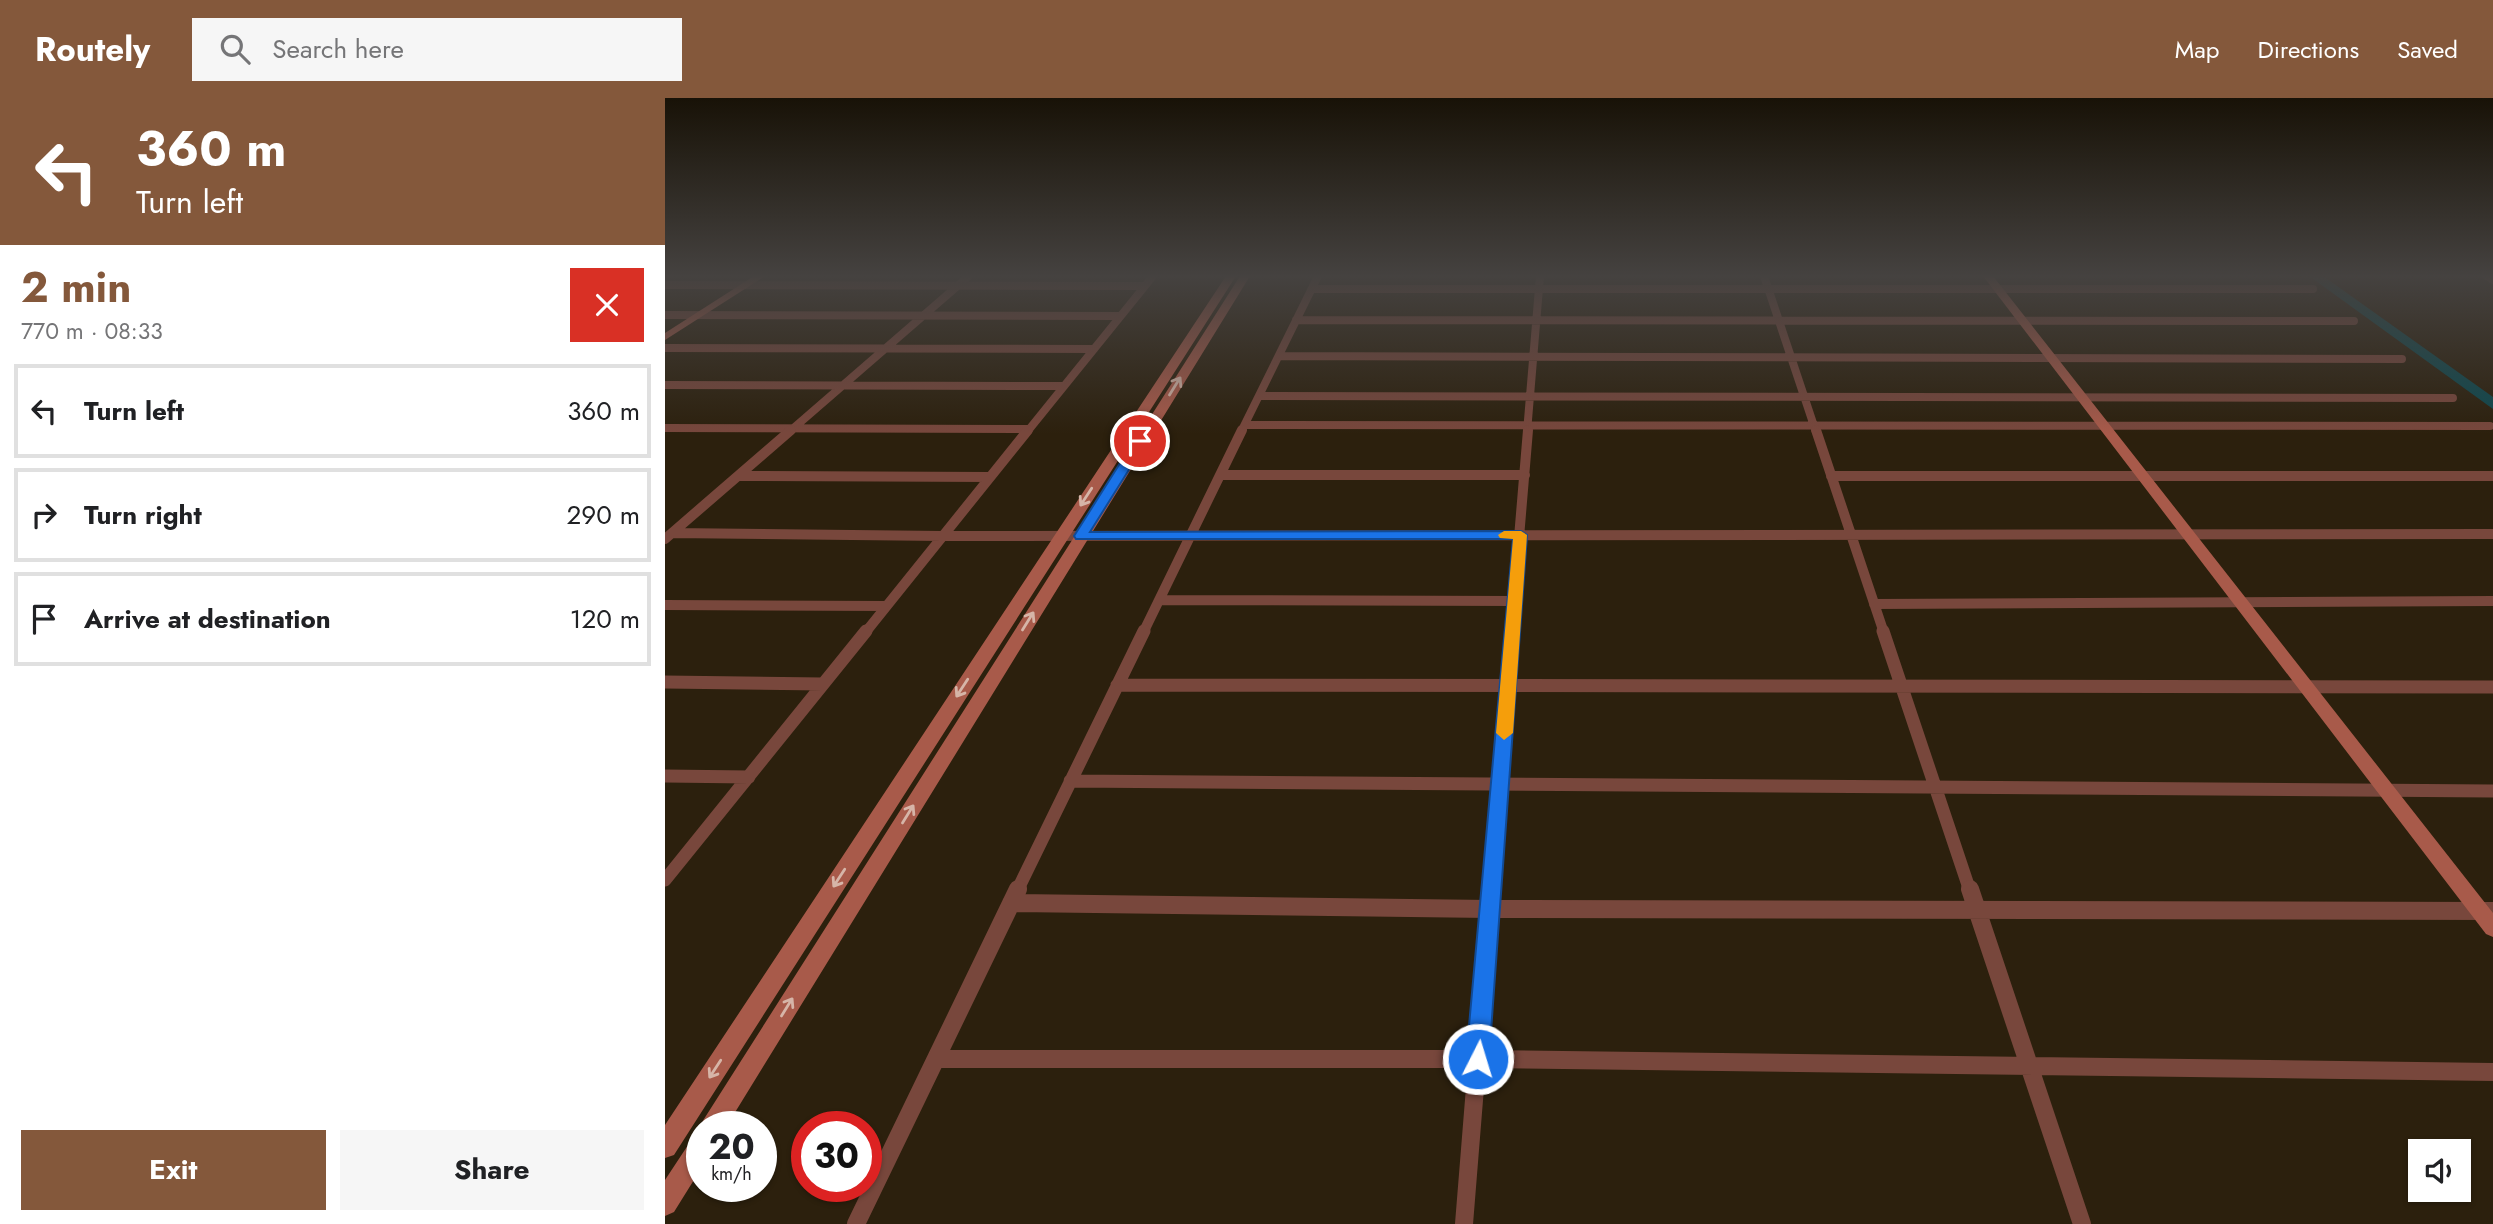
<!DOCTYPE html>
<html lang="en">
<head>
<meta charset="utf-8">
<style>
  :root { --surface:#fff; --page:#f6f6f6; --text:#202124; --muted:#757577; --line:#e0e0e0; --accent:#84583b }
  body { margin:0; font-family:Jost,sans-serif; background:var(--page); color:var(--text); height:100vh; display:flex; flex-direction:column; font-size:26px; white-space:nowrap }
  * { box-sizing:border-box; margin:0 }
  p { font-size:23px; color:var(--muted) }
  .icon { flex:none; width:38px; height:38px; fill:none; stroke:currentColor; stroke-width:2; stroke-linecap:round; stroke-linejoin:round }
  .map { position:relative; flex:1; overflow:hidden }
  .details { display:flex; flex-direction:column; background:var(--surface); width:665px }
  .details>* { flex:none }
  .banner { background:#84583b; color:#fff; overflow:hidden }
  .buttons { position:absolute; left:1743px; top:1041px; display:grid; gap:14px }
  .buttons a { display:grid; place-items:center; width:63px; height:63px; border-radius:0px; background:var(--surface); box-shadow:0 2px 5px #0004; font-size:35px }
  .speed { position:absolute; left:21px; top:1013px; display:flex; gap:14px; font-size:35px; font-weight:700; text-align:center }
  .speed>* { display:grid; place-content:center; width:91px; height:91px; border-radius:50%; background:var(--surface); box-shadow:0 2px 5px #0004; line-height:1 }
  .speed small { font-size:18px; font-weight:400 }
  .speed .limit { border:10px solid #d22; background:#fff; color:#111 }
  .pin { position:absolute; display:grid; place-items:center; width:60px; height:60px; color:#fff; margin:-30px; border:4px solid #fff; border-radius:50%; box-shadow:0 2px 7px #0007 }
  .me { position:absolute; width:77px; margin:-38px; rotate:5deg; stroke-linejoin:round; filter:drop-shadow(0 0 5px #0008) }
  .turn { display:flex; align-items:center; gap:24px; height:147px; padding:0 21px; font-size:32px }
  .turn .icon { width:91px; height:91px; stroke-width:2.5 }
  .turn b { display:block; font-size:49px; line-height:60px }
  .round { display:grid; place-items:center; flex:none; width:74px; height:74px; border-radius:0px; background:var(--page) }
  .headline { display:flex; align-items:center; justify-content:space-between; height:119px; padding:0 21px }
  h1 { font-size:42px; font-weight:700; line-height:52px; color:var(--accent) }
  .cta { display:flex; gap:14px; margin-top:auto; padding:14px 21px }
  .cta a { flex:1; height:80px; border-radius:0px; background:var(--accent); color:#fff; font-size:28px; font-weight:700; line-height:80px; text-align:center }
  .cta a+a { background:var(--page); color:var(--text) }
  ul { padding:0; list-style:none }
  li { display:flex; align-items:center; gap:21px; height:94px; margin:0 14px 10px; padding:0 7px; border:4px solid var(--line); border-radius:0px }
  li div { flex:1 }
  li b { display:block; font-size:26px }
  li em { font-style:normal }
  header { display:flex; align-items:center; gap:42px; box-sizing:border-box; height:98px; padding:0 35px; background:var(--accent); color:#fff }
  header strong { font-size:33px }
  nav { display:flex; gap:38px; margin-inline-start:auto; font-size:24px }
  .search { width:490px; height:63px; background:var(--page); display:flex; align-items:center; gap:18px; box-sizing:border-box; padding:0 24px; border-radius:0px; color:var(--muted); font-size:26px }
  main { display:flex; flex:1; min-height:0 }
  .map>svg:first-child { display:block }
  .lines { fill:none; stroke-linecap:round; stroke-linejoin:round }
  .river { fill:#0e484e; fill-rule:evenodd }
  .minor-far3 { stroke:#78473c; stroke-width:8 }
  .minor-far2 { stroke:#78473c; stroke-width:10 }
  .minor-far1 { stroke:#78473c; stroke-width:13 }
  .minor { stroke:#78473c; stroke-width:18 }
  .secondary { fill:#a85a4a; fill-rule:evenodd }
  .oneway { stroke:#d6b5a8 }
  .route { fill:#1a73e8; stroke:#114b97; stroke-width:2 }
  .slow { fill:#f59e0b }
</style>
</head>
<body>
<header>
<strong>Routely</strong>
<div class="search"><svg class="icon" aria-label="search" viewBox="0 0 24 24"><circle cx="10" cy="10" r="6"/><path d="M15 15l6 6"/></svg>Search here</div>
<nav><a>Map</a><a>Directions</a><a>Saved</a></nav>
</header>
<main>
<section class="details">
<div class="banner">
<div class="turn"><svg class="icon" aria-label="left" viewBox="0 0 24 24"><path d="M17 20v-9H6M10 6l-5 5 5 5"/></svg><div><b>360 m</b>Turn left</div></div>
</div>
<div class="headline"><div><h1>2 min</h1><p>770 m · 08:33</p></div><a class="round" style="background:#d93025;color:#fff"><svg class="icon" aria-label="close" viewBox="0 0 24 24"><path d="M6 6l12 12M18 6L6 18"/></svg></a></div>
<ul>
<li><svg class="icon" aria-label="left" viewBox="0 0 24 24"><path d="M17 20v-9H6M10 6l-5 5 5 5"/></svg><div><b>Turn left</b></div><em>360 m</em></li>
<li><svg class="icon" aria-label="right" viewBox="0 0 24 24"><path d="M7 20v-9h11M14 6l5 5-5 5"/></svg><div><b>Turn right</b></div><em>290 m</em></li>
<li><svg class="icon" aria-label="arrive" viewBox="0 0 24 24"><path d="M6 21V4h12l-3 4 3 4H6"/></svg><div><b>Arrive at destination</b></div><em>120 m</em></li>
</ul>
<div class="cta"><a>Exit</a><a>Share</a></div>
</section>
<div class="map">
<svg width="1828" height="1126" viewBox="0 0 1828 1126">
  <rect width="100%" height="100%" fill="#2c200d"/>
  <g class="lines">
    <!-- river -->
    <path class="river" d="M1644 178H1658L1828 299V311Z"/>
    <!-- minor-far3 -->
    <path class="minor-far3" d="M1099 178 1151 334
      M1822 178 1828 182
      M0 187 479 188
      M647 191H1648
      M0 217 455 218
      M631 222 1689 223
      M0 250 429 251
      M614 258 1737 261
      M0 287 399 288
      M594 298 1788 300
      M580 327 1825 328
      M0 330 364 331
      M124 334 304 178
      M362 334 488 178
      M576 334 653 178
      M862 334 875 178"/>
    <!-- minor-far2 -->
    <path class="minor-far2" d="M1151 332 1219 535
      M556 377H860
      M73 378 325 379
      M1166 378H1828
      M7 435 277 438 1828 436
      M0 441 126 332
      M495 502 850 503
      M1209 506 1828 503
      M0 507 221 508
      M200 535 363 332
      M478 535 577 332
      M846 535 863 332"/>
    <!-- minor-far1 -->
    <path class="minor-far1" d="M1218 533 1305 793
      M0 584 158 586
      M452 587 1828 589
      M0 678 84 679
      M405 683 1828 693
      M0 782 201 533
      M352 793 479 533
      M826 793 847 533"/>
    <!-- minor -->
    <path class="minor" d="M1305 791 1417 1126
      M346 805 825 811 1828 813
      M271 961H813L1828 974
      M191 1126 353 791
      M799 1126 826 791"/>
    <!-- secondary -->
    <path class="secondary" d="M89 178H100L0 242V235Z
      M561 178H571L9 1057 0 1060V1027Z
      M575 178H585L61 1029H37V1033L35 1029 39 1021Z
      M1318 178H1328L1828 815V839L1821 836Z
      M37 1034V1069L9 1114 0 1118V1082L29 1038Z"/>
  </g>
  <!-- one-way arrows -->
  <defs><path id="oneway-shaft" d="M-6 0H5M1.5-3L5.5 0L1.5 3" fill="none" stroke-width="1.6" stroke-linecap="round" stroke-linejoin="round" transform="scale(1.75)"/></defs>
  <g class="oneway">
    <use href="#oneway-shaft" transform="translate(510 288) rotate(-58)"/>
    <use href="#oneway-shaft" transform="translate(421 399) rotate(123)"/>
    <use href="#oneway-shaft" transform="translate(363 523) rotate(-58)"/>
    <use href="#oneway-shaft" transform="translate(297 590) rotate(123)"/>
    <use href="#oneway-shaft" transform="translate(243 716) rotate(-58)"/>
    <use href="#oneway-shaft" transform="translate(174 780) rotate(123)"/>
    <use href="#oneway-shaft" transform="translate(122 909) rotate(-58)"/>
    <use href="#oneway-shaft" transform="translate(50 971) rotate(123)"/>
  </g>
  <!-- sky -->
  <linearGradient id="sky" x2="0" y2="1"><stop stop-color="#181207"/><stop offset="0.53" stop-color="#454240"/><stop offset="1" stop-color="#454240" stop-opacity="0"/></linearGradient>
  <rect width="1828" height="336" fill="url(#sky)"/>
  <!-- route -->
  <path class="route" d="M475 340 482 343 425 434 856 433 862 437 824 961 821 969 813 972 805 969 801 961 848 441H411L409 438 469 343Z"/>
  <!-- slow -->
  <path class="slow" d="M856 433 862 437 848 635 839 642 831 635 848 441 835 440 833 437 839 433Z"/>
</svg>
<div class="buttons">
<a><svg class="icon" aria-label="sound" viewBox="0 0 24 24"><path d="M4 9h4l5-4v14l-5-4H4zM17 9q2 3 0 6"/></svg></a>
</div>
<div class="speed"><div>20<small>km/h</small></div><div class="limit">30</div></div>
<div class="pin" style="left:475px;top:343px;background:#d93025"><svg class="icon" aria-label="arrive" viewBox="0 0 24 24"><path d="M6 21V4h12l-3 4 3 4H6"/></svg></div>
<svg class="me" style="left:813px;top:961px" viewBox="-20 -20 40 40"><circle r="17" fill="#1a73e8" stroke="#fff" stroke-width="3"/><path d="M0-11L8 9 0 5-8 9z" fill="#fff"/></svg>
</div>
</main>
</body>
</html>
